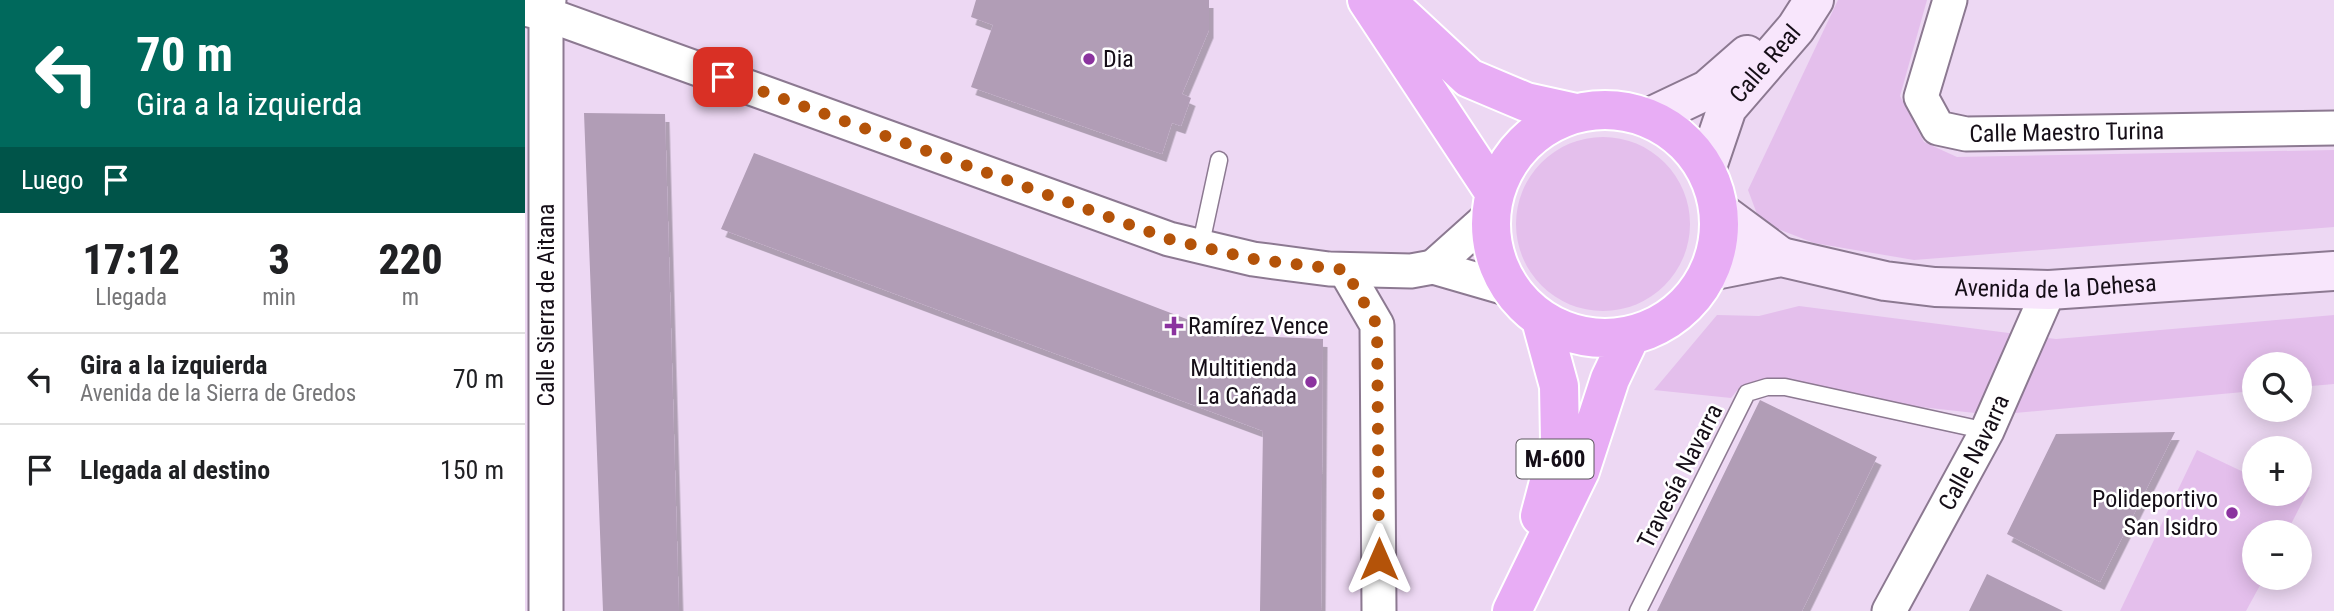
<!DOCTYPE html>
<html lang="es">
<head>
<meta charset="utf-8">
<style>
  :root { --surface:#fff; --page:#f2f2f2; --text:#202124; --muted:#757577; --line:#e0e0e0 }
  body { margin:0; font-family:"Roboto Condensed",sans-serif; background:var(--page); color:var(--text); height:100vh; display:flex; flex-direction:column; font-size:26px; white-space:nowrap }
  * { box-sizing:border-box; margin:0 }
  p { font-size:23px; color:var(--muted) }
  .icon { flex:none; width:38px; height:38px; fill:none; stroke:currentColor; stroke-width:2; stroke-linecap:round; stroke-linejoin:round }
  .map { position:relative; flex:1; overflow:hidden }
  .drawer { display:flex; flex-direction:column; background:var(--surface); width:525px }
  .drawer>* { flex:none }
  .banner { background:#00695c; color:#fff; overflow:hidden }
  .fabs { position:absolute; left:1717px; top:352px; display:grid; gap:14px }
  .fabs a { display:grid; place-items:center; width:70px; height:70px; border-radius:50%; background:var(--surface); box-shadow:0 4px 18px #0003; font-size:35px }
  .pin { position:absolute; display:grid; place-items:center; width:60px; height:60px; color:#fff; margin:-30px; border-radius:14px; box-shadow:0 4px 10px #0006 }
  .me { position:absolute; width:77px; margin:-38px; rotate:0deg; stroke-linejoin:round; filter:drop-shadow(0 0 5px #0008) }
  .turn { display:flex; align-items:center; gap:24px; height:147px; padding:0 21px; font-size:32px }
  .turn .icon { width:91px; height:91px; stroke-width:2.5 }
  .turn b { display:block; font-size:49px; line-height:60px }
  .then { display:flex; align-items:center; height:66px; padding:0 21px; background:#0003; gap:14px; font-size:26px }
  .eta { display:flex; justify-content:space-evenly; align-items:center; height:119px; text-align:center }
  .eta b { font-size:42px; font-weight:800; line-height:49px }
  ul { padding:0; list-style:none }
  li { display:flex; align-items:center; gap:21px; height:91px; padding:0 21px; border-top:2px solid var(--line) }
  li div { flex:1 }
  li b { display:block; font-size:26px }
  li em { font-style:normal }
  main { display:flex; flex:1; min-height:0 }
  .map>svg:first-child { display:block }
  .green { fill:#e4bfec }
  .building { fill:#b19db6; filter:url(#shadow) }
  .lines { fill:none; stroke-linecap:round; stroke-linejoin:round }
  .lane-casing { stroke:#8c7991; stroke-width:19 }
  .street-casing { stroke:#8c7991; stroke-width:37 }
  .secondary-casing { stroke:#8c7991; stroke-width:42 }
  .highway-casing { stroke:#fff; stroke-width:42 }
  .lane { stroke:#fff; stroke-width:16 }
  .street { stroke:#fff; stroke-width:33 }
  .secondary { stroke:#f8e6fc; stroke-width:38 }
  .highway { stroke:#e8adf5; stroke-width:38 }
  .route { stroke:#b45309; stroke-width:12; stroke-dasharray:0 21.6 }
  .poi-dot { fill:#8b339f; stroke:#fff; stroke-width:2.5 }
  .labels { text-anchor:middle; stroke-width:5; stroke-linejoin:round; paint-order:stroke }
  .shield { fill:#fff; stroke:#5b565d; stroke-width:2 }
  .shield-label { font-size:23px; font-weight:bold; fill:#150e17 }
  .poi-label { font-size:24px; fill:#150e17; stroke:#fff; text-anchor:start }
  .street-label { font-size:24px; fill:#150e17; stroke:#fff }
</style>
</head>
<body>
<main>
<section class="drawer">
<div class="banner">
<div class="turn"><svg class="icon" aria-label="left" viewBox="0 0 24 24"><path d="M17 20v-9H6M10 6l-5 5 5 5"/></svg><div><b>70 m</b>Gira a la izquierda</div></div>
<div class="then">Luego<svg class="icon" aria-label="arrive" viewBox="0 0 24 24"><path d="M6 21V4h12l-3 4 3 4H6"/></svg></div>
</div>
<div class="eta">
<div><b>17:12</b><p>Llegada</p></div>
<div><b>3</b><p>min</p></div>
<div><b>220</b><p>m</p></div>
</div>
<ul>
<li><svg class="icon" aria-label="left" viewBox="0 0 24 24"><path d="M17 20v-9H6M10 6l-5 5 5 5"/></svg><div><b>Gira a la izquierda</b><p>Avenida de la Sierra de Gredos</p></div><em>70 m</em></li>
<li><svg class="icon" aria-label="arrive" viewBox="0 0 24 24"><path d="M6 21V4h12l-3 4 3 4H6"/></svg><div><b>Llegada al destino</b></div><em>150 m</em></li>
</ul>
</section>
<div class="map">
<svg width="1809" height="611" viewBox="0 0 1809 611">
  <defs>
    <filter id="shadow"><feDropShadow dx="4.5" dy="8" stdDeviation="0" flood-color="#0004"/></filter>
  </defs>
  <rect width="100%" height="100%" fill="#edd8f3"/>
  <!-- green -->
  <path class="green" d="M1313 0H1402L1375 96 1399 142 1432 157 1809 150V227L1389 260 1289 243 1235 222 1223 190Z
    M991 224a87 87 0 1 1 174 0a87 87 0 1 1-174 0Z
    M1274 306 1531 339 1809 315V384L1775 387 1774 364H1729V391L1468 415 1215 387 1206 398 1129 390 1192 315 1234 316Z
    M1672 450 1729 477V494H1774L1775 489 1785 487 1762 532H1729V578H1739L1721 611H1595Z"/>
  <!-- building -->
  <path class="building" d="M451 0H684V30L657 94 666 98 656 126 647 123 637 154 446 87 468 25 446 17Z
    M59 113 140 114 154 611H78Z
    M229 153 703 335 798 339 796 611H735L738 431 196 229Z
    M1235 400 1352 457 1277 611H1132Z
    M1650 432 1575 582 1482 534 1531 434Z
    M1462 574 1538 611H1444Z"/>
  <g class="lines">
    <!-- lane casing -->
    <g class="lane-casing">
      <path id="lane" d="M675 248 694 160
        M1113 611 1222 393 1242 387H1260L1462 431"/>
    </g>
    <!-- street casing -->
    <g class="street-casing">
      <g id="street">
        <path id="s1" d="M1425 0 1396 97 1413 128 1441 134 1809 128"/>
        <path d="M0 9 21 14 644 239 728 259 804 269 886 271 908 267 984 289"/>
        <path d="M908 267 965 216"/>
        <path d="M820 270 852 325 854 611"/>
        <path d="M21 611V14L24 0"/>
        <path id="s2" d="M1364 611 1462 431 1524 290"/>
      </g>
    </g>
    <!-- secondary casing -->
    <g class="secondary-casing">
      <g id="secondary">
        <path d="M1123 118 1182 90 1222 55"/>
        <path id="s3" d="M1181 170 1202 108 1271 28 1289 0"/>
        <path d="M1194 211 1256 257"/>
        <path id="s4" d="M1185 271 1256 257 1360 281 1410 287 1524 290 1809 271"/>
      </g>
    </g>
    <!-- highway casing -->
    <g class="highway-casing">
      <path id="highway" d="M842 0 969 192
        M860 0 944 78 1001 102 1051 113
        M966 224a114 114 0 1 1 228 0a114 114 0 1 1-228 0Z
        M1015 516 1035 440 1034 386 1016 320
        M987 611 1055 471 1085 379 1105 337"/>
    </g>
    <!-- lane -->
    <use href="#lane" class="lane"/>
    <!-- street -->
    <use href="#street" class="street"/>
    <!-- secondary -->
    <use href="#secondary" class="secondary"/>
    <!-- highway -->
    <use href="#highway" class="highway"/>
  </g>
  <g class="lines">
    <!-- route -->
    <path class="route" d="M198 77 644 239 728 259 820 270 852 325 854 559"/>
  </g>
  <!-- markers -->
  <g class="poi-dot">
    <circle cx="564" cy="59" r="7"/>
    <path d="M645.5 315.5h7v7h7v7h-7v7h-7v-7h-7v-7h7z"/>
    <circle cx="786" cy="382" r="7"/>
    <circle cx="1707" cy="513" r="7"/>
  </g>
  <g class="labels">
    <!-- shield labels -->
    <rect class="shield" x="991.5" y="439.5" width="77" height="39" rx="5"/>
    <g class="shield-label">
      <text x="1030" y="467">M-600</text>
    </g>
    <!-- poi labels -->
    <g class="poi-label">
      <text x="578" y="67">Dia</text>
      <text x="663" y="334">Ramírez Vence</text>
      <text x="772" y="376" text-anchor="end">Multitienda<tspan x="772" dy="28">La Cañada</tspan></text>
      <text x="1693" y="507" text-anchor="end">Polideportivo<tspan x="1693" dy="28">San Isidro</tspan></text>
    </g>
    <!-- street labels -->
    <g class="street-label">
      <text dy="8" stroke="none"><textPath href="#s3" startOffset="124">Calle Real</textPath></text>
      <text dy="8" stroke="none"><textPath href="#s1" startOffset="266">Calle Maestro Turina</textPath></text>
      <text dy="8" stroke="none"><textPath href="#s4" startOffset="350">Avenida de la Dehesa</textPath></text>
      <text transform="translate(21 305) rotate(-90)" y="8">Calle Sierra de Aitana</text>
      <text dy="8" stroke="none"><textPath href="#s2" startOffset="180">Calle Navarra</textPath></text>
      <text transform="translate(1155 476) rotate(-63)" y="8">Travesía Navarra</text>
    </g>
  </g>
</svg>
<div class="fabs">
<a><svg class="icon" aria-label="search" viewBox="0 0 24 24"><circle cx="10" cy="10" r="6"/><path d="M15 15l6 6"/></svg></a>
<a>+</a>
<a>−</a>
</div>
<div class="pin" style="left:198px;top:77px;background:#d93025"><svg class="icon" aria-label="arrive" viewBox="0 0 24 24"><path d="M6 21V4h12l-3 4 3 4H6"/></svg></div>
<svg class="me" style="left:854px;top:559px" viewBox="-20 -20 40 40"><path d="M0-17L14 15 0 8-14 15z" fill="#b45309" stroke="#fff" stroke-width="4"/></svg>
</div>
</main>
</body>
</html>
